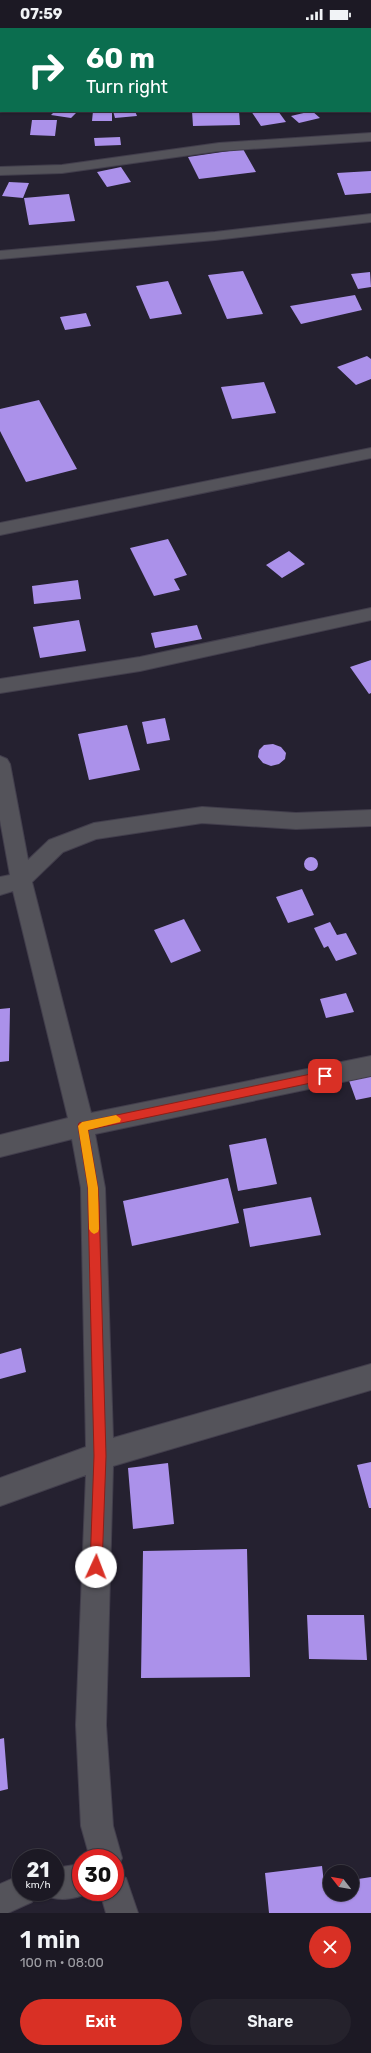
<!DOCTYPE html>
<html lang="en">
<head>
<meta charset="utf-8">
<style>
  :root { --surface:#1c1924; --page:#25222c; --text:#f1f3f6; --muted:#a0a0a6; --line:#3a3841; --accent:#d93025 }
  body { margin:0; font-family:Rubik,sans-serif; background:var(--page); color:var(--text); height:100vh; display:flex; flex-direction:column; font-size:15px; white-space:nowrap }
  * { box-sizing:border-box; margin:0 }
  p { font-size:13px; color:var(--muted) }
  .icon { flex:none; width:22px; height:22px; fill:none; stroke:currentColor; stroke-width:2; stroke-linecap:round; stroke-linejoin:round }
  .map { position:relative; height:1885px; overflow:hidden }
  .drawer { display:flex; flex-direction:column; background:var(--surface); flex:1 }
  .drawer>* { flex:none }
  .top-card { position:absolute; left:0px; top:0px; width:371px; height:84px; box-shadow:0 1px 3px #0004,0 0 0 1px var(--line); background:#0b6e4f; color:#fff; overflow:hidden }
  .needle { width:26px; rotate:301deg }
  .buttons { position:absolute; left:323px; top:1837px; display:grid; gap:8px }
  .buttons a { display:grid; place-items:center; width:36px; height:36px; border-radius:50%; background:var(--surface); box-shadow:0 1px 3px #0004,0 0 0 1px var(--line); font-size:20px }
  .speed { position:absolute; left:12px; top:1821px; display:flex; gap:8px; font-size:20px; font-weight:700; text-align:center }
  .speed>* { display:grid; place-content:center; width:52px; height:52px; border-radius:50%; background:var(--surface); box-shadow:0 1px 3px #0004,0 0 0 1px var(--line); line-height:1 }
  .speed small { font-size:10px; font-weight:400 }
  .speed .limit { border:6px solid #d22; background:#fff; color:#111 }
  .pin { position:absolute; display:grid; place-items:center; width:34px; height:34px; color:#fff; margin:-17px; border-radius:8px; box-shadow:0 2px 6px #0006 }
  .me { position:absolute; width:44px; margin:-22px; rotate:2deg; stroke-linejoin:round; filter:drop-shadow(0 0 3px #0008) }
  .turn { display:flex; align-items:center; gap:14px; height:84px; padding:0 20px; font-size:18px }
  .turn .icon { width:52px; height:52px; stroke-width:2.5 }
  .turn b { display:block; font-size:28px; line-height:34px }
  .round { display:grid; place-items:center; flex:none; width:42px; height:42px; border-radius:21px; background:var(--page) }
  .summary { display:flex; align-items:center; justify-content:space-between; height:68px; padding:0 20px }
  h1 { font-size:24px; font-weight:600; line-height:30px }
  .cta { display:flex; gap:8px; margin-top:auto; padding:8px 20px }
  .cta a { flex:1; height:46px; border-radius:24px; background:var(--accent); color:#fff; font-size:16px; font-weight:600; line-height:46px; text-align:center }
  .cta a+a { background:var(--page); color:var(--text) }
  .status { display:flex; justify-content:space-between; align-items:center; height:28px; padding:0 20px; background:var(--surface); direction:ltr }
  .status svg { height:11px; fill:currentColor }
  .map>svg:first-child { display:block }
  .building { fill:#ab91ea }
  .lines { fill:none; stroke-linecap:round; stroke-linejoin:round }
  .minor-casing { stroke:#423e4c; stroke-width:2 }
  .minor { fill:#54535a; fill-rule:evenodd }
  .route { fill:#d93025; stroke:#8d1f18 }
  .slow { fill:#f59e0b }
</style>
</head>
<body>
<div class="status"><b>07:59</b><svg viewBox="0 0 49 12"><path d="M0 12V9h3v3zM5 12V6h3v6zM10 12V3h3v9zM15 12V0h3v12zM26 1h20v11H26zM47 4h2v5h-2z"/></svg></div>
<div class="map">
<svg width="371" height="1885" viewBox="0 0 371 1885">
  <rect width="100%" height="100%" fill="#252130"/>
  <!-- building -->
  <path class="building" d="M55 83H68L76 85 71 90 51 87Z
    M93 83H112V93H92Z
    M113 83H135L137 88 115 90Z
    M192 83H239L240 97 193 98Z
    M251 83H278L286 94 261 98Z
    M312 83 320 90 299 95 291 88Z
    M32 92H57L55 108 30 107Z
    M120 109 121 117 95 118 94 110Z
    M243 121 256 144 199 151 188 129Z
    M121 139 131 154 107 159 97 144Z
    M371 143V165L345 167 337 145Z
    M9 154 29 155 23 170 2 168Z
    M69 166 75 193 29 197 24 170Z
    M243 243 263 286 227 291 208 247Z
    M370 244 371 259 358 261 351 246Z
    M168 253 182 286 150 291 136 258Z
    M355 267 362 282 301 296 290 278Z
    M86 285 91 298 65 302 60 289Z
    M367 328 371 331V351L356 357 337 339Z
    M264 354 276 385 232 391 221 359Z
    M39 372 77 441 26 454 0 403V381Z
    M168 511 187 547 174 551 180 562 154 568 130 520Z
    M289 523 305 536 282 550 266 537Z
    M78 552 81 571 34 576 32 558Z
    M79 592 86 623 40 630 33 599Z
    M197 597 202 611 155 620 151 605Z
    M371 632V665L369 666 350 639Z
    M165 690 170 712 147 716 142 694Z
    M127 697 140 742 89 752 78 706Z
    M273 716 281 719 286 725 285 731 279 736 271 738 263 735 258 729 259 722 264 717Z
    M304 836a7 7 0 1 1 14 0a7 7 0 1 1-14 0Z
    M302 861 314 887 288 895 276 869Z
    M184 891 201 923 171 935 154 902Z
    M330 894 337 907 346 905 357 926 336 933 328 918 324 920 314 900Z
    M346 965 354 984 326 990 320 971Z
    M10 980 9 1033 0 1034V981Z
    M371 1041V1069L356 1072 347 1047Z
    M266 1110 277 1156 238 1163 229 1117Z
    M228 1150 239 1195 132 1218 123 1173Z
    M311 1169 321 1207 250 1219 243 1181Z
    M21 1320 26 1344 0 1351V1326Z
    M371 1434V1480H369L357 1437Z
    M168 1435 174 1496 133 1501 128 1440Z
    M247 1521 250 1649 141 1650 143 1523Z
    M307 1587H364L367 1632 309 1631Z
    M4 1710 8 1761 0 1763V1711Z
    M322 1838 324 1855 330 1854V1866H352V1852L371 1849V1885H269L265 1845Z"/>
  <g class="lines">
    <!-- minor casing -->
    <g class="minor-casing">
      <path id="minor" d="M338 0H350L351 1H339Z
        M370 30 371 31V39L370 38Z
        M0 45H1V53H0Z
        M371 105V113L219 123 62 145 0 147V139L62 137 219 115Z
        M371 186V194L215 212 0 231V223L215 204Z
        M371 420V430L0 507V495Z
        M371 580V592L140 643 0 665V651L140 629Z
        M0 728 7 731 10 736 28 832 49 812 94 795 202 779 296 785 371 782V798L296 801 202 795 96 811 63 824 32 854 91 1085 371 1028V1048L95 1106 105 1160 113 1410 371 1336V1362L113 1438 106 1697 113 1798 122 1830 117 1841 115 1842V1830H90L81 1798 76 1697 86 1447 0 1478V1450L86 1419 81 1160 72 1111 0 1129V1107L68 1090 13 863 0 867V849L10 847 0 792Z
        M81 1836V1864H91C75 1871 60 1874 44 1867L42 1864H55V1840Z
        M115 1845 126 1850 138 1885H106L100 1864H115Z
        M21 1847V1864H37L32 1874 8 1885H0V1856Z"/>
    </g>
    <!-- minor -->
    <use href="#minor" class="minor"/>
  </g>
  <!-- route -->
  <path class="route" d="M325 1043 330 1048 325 1052 88 1102 98 1160 99 1175 106 1428 102 1539 101 1543 96 1545 92 1543 90 1539 94 1428 88 1175V1160L78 1098 79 1095Z"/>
  <!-- slow -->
  <path class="slow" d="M116 1087 121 1091 120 1094 88 1102 98 1160 99 1201 98 1204 94 1206 91 1204 89 1201 88 1160 78 1098 82 1094Z"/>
</svg>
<div class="buttons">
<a><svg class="needle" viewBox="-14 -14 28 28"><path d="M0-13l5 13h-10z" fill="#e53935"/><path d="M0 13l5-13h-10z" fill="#a0a0a6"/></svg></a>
</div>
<div class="speed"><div>21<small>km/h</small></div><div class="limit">30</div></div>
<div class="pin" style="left:325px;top:1048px;background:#d93025"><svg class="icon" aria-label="arrive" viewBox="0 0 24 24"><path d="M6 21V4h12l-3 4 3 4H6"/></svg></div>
<svg class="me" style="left:96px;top:1539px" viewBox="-20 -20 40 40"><circle r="19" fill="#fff"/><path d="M0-13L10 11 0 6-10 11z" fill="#d93025"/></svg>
<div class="top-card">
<div class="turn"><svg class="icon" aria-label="right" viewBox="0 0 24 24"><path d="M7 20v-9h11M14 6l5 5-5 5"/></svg><div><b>60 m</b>Turn right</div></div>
</div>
</div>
<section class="drawer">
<div class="summary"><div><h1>1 min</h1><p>100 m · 08:00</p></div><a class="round" style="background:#d93025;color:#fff"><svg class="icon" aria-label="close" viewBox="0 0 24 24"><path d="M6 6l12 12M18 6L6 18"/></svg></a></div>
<div class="cta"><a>Exit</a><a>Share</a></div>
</section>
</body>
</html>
